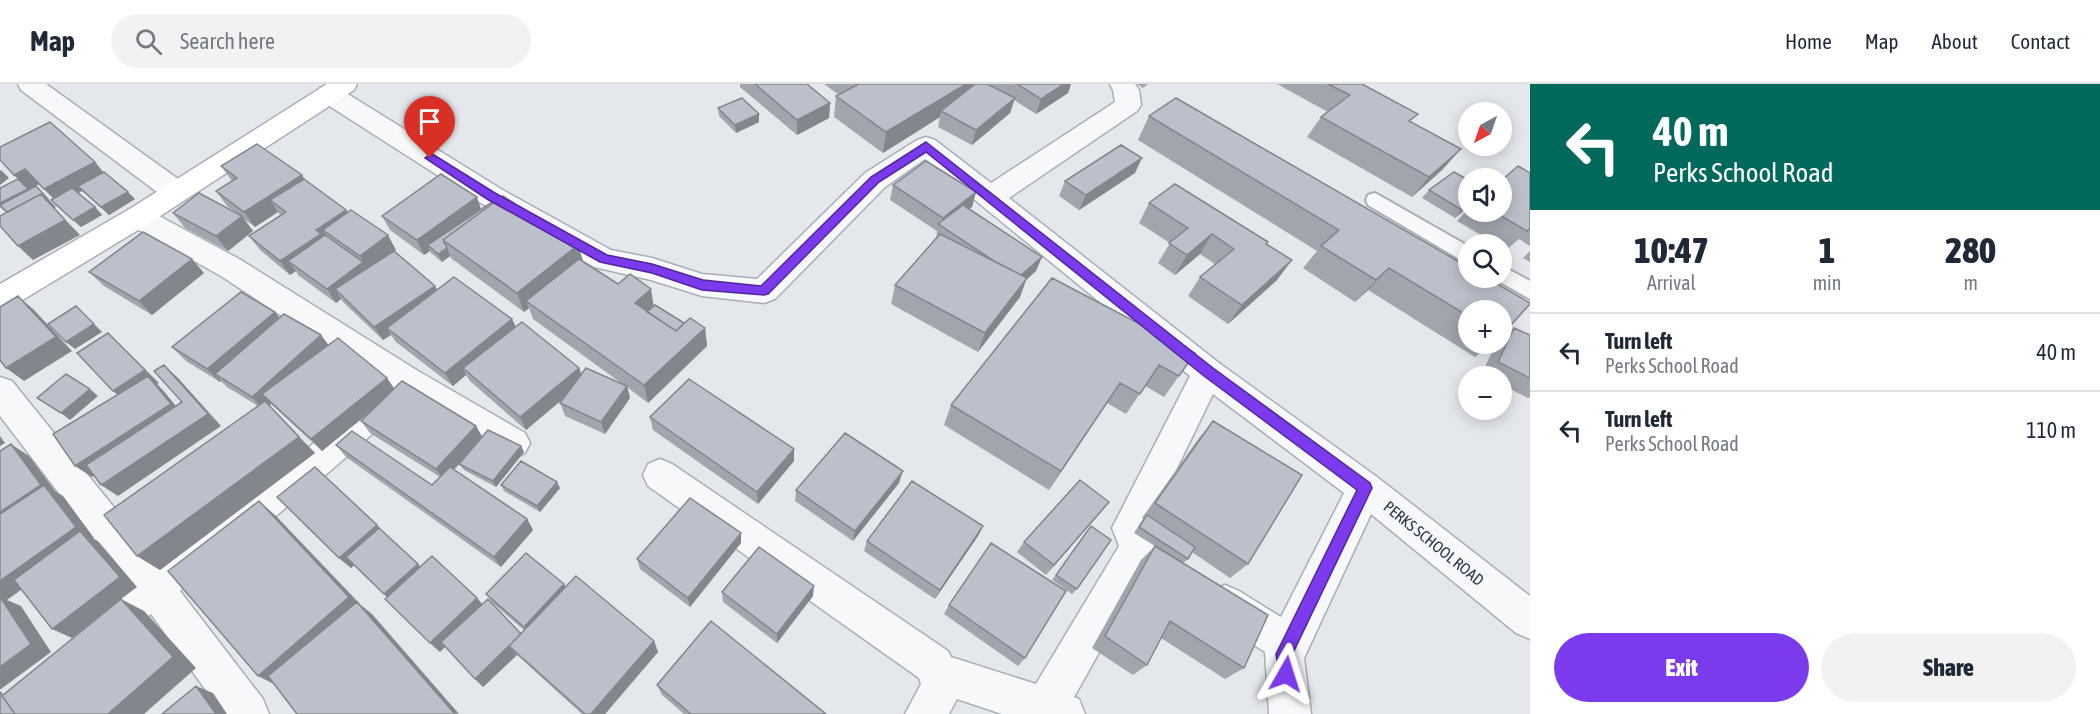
<!DOCTYPE html>
<html lang="en">
<head>
<meta charset="utf-8">
<style>
  :root { --surface:#fff; --page:#f2f2f3; --text:#1f2937; --muted:#747a83; --line:#e0e1e3; --accent:#7c3aed }
  body { margin:0; font-family:"Asap Condensed",sans-serif; background:var(--page); color:var(--text); height:100vh; display:flex; flex-direction:column; font-size:22px; white-space:nowrap }
  * { box-sizing:border-box; margin:0 }
  p { font-size:20px; color:var(--muted) }
  .icon { flex:none; width:33px; height:33px; fill:none; stroke:currentColor; stroke-width:2; stroke-linecap:round; stroke-linejoin:round }
  .map { position:relative; flex:1; overflow:hidden }
  .drawer { display:flex; flex-direction:column; background:var(--surface); width:570px }
  .drawer>* { flex:none }
  .top-card { background:#00695c; color:#fff; overflow:hidden }
  .needle { width:39px; rotate:220deg }
  .fabs { position:absolute; left:1458px; top:18px; display:grid; gap:12px }
  .fabs a { display:grid; place-items:center; width:54px; height:54px; border-radius:50%; background:var(--surface); box-shadow:0 3px 15px #0003; font-size:30px }
  .pin { position:absolute; display:grid; place-items:center; width:51px; height:51px; color:#fff; margin:-62px -26px; border-radius:50% 50% 50% 0; rotate:-45deg; box-shadow:0 0 6px #0007 }
  .pin .icon { rotate:45deg }
  .me { position:absolute; width:66px; margin:-33px; rotate:6deg; stroke-linejoin:round; filter:drop-shadow(0 0 4px #0008) }
  .turn { display:flex; align-items:center; gap:21px; height:126px; padding:0 24px; font-size:27px }
  .turn .icon { width:78px; height:78px; stroke-width:2.5 }
  .turn b { display:block; font-size:42px; line-height:51px }
  .eta { display:flex; justify-content:space-evenly; align-items:center; height:102px; text-align:center }
  .eta b { font-size:36px; font-weight:800; line-height:42px }
  .action { display:flex; gap:12px; margin-top:auto; padding:12px 24px }
  .action a { flex:1; height:69px; border-radius:36px; background:var(--accent); color:#fff; font-size:24px; font-weight:800; line-height:69px; text-align:center }
  .action a+a { background:var(--page); color:var(--text) }
  ul { padding:0; list-style:none }
  li { display:flex; align-items:center; gap:18px; height:78px; padding:0 24px; border-top:2px solid var(--line) }
  li div { flex:1 }
  li b { display:block; font-size:22px }
  li em { font-style:normal }
  header { display:flex; align-items:center; gap:36px; box-sizing:border-box; height:84px; padding:0 30px; background:var(--surface); border-bottom:2px solid var(--line) }
  header strong { font-size:28px }
  nav { display:flex; gap:33px; margin-inline-start:auto; font-size:21px }
  .search { width:420px; height:54px; background:var(--page); display:flex; align-items:center; gap:15px; box-sizing:border-box; padding:0 21px; border-radius:33px; color:var(--muted); font-size:22px }
  main { display:flex; flex:1; min-height:0 }
  .map>svg:first-child { display:block }
  .lines { fill:none; stroke-linecap:round; stroke-linejoin:round }
  .lane-casing { stroke:#a9aeb7; stroke-width:4 }
  .street-casing { stroke:#a9aeb7; stroke-width:3 }
  .secondary-casing { stroke:#a9aeb7; stroke-width:3 }
  .lane { fill:#f7f8fa; fill-rule:evenodd }
  .street { fill:#f7f8fa; fill-rule:evenodd }
  .secondary { fill:#fff; fill-rule:evenodd }
  .wall { fill:#a1a5ae }
  .shaded-wall { fill:#83868d }
  .building { fill:#bbc0ca; stroke:#83868d; stroke-width:1.5 }
  .route { fill:#7c3aed; stroke:#51269a; stroke-width:1.5 }
  .labels { text-anchor:middle; stroke-width:6; stroke-linejoin:round; paint-order:stroke }
  .street-label { font-size:16px; fill:#2b3445; stroke:#f4f6f9 }
</style>
</head>
<body>
<header>
<strong>Map</strong>
<div class="search"><svg class="icon" aria-label="search" viewBox="0 0 24 24"><circle cx="10" cy="10" r="6"/><path d="M15 15l6 6"/></svg>Search here</div>
<nav><a>Home</a><a>Map</a><a>About</a><a>Contact</a></nav>
</header>
<main>
<div class="map">
<svg width="1530" height="630" viewBox="0 0 1530 630">
  <rect width="100%" height="100%" fill="#e4e7ec"/>
  <g class="lines">
    <!-- lane casing -->
    <g class="lane-casing">
      <path id="lane" d="M1375 109 1468 162V178L1461 176 1368 121 1366 116 1368 111Z
        M1502 182 1530 197V215L1495 195 1494 194H1502Z"/>
    </g>
    <!-- street casing -->
    <g class="street-casing">
      <path id="street" d="M18 0H46L185 100 189 107 185 114 175 117 165 114 21 6Z
        M1110 0H1135L1139 6 1141 21 1137 27 1009 114 1219 279 1377 393 1530 512V555L1516 549 1371 430 1304 574 1311 630H1269L1265 568 1211 533 1206 520 1211 507 1225 501 1239 507 1281 533 1344 409 1213 310 1148 444 1156 464 1151 476 1074 613 1079 615 1085 630H1002L957 615 949 630H905L921 600 919 594 648 402 643 391 648 380 660 375 672 380 948 567 951 573 1036 600 1119 462 1112 444 1190 292 925 75 885 103 775 215 764 219 702 212 651 196 594 183 481 119 320 16 316 10 320 4 329 2 338 4 501 105 611 166 652 174 702 190 757 195 865 89 917 56 926 53 935 56 991 99 1115 18 1113 6Z
        M138 123 148 126 241 176 418 287 525 349 530 359 525 369 513 374 501 369 409 315C338 385 259 446 180 507L263 615 269 630H223L151 530 109 562 95 567 81 562 75 548 81 534 128 500 0 332V293L12 297 158 478C235 421 312 365 383 299L221 192 128 140 124 133 128 126Z"/>
    </g>
    <!-- secondary casing -->
    <g class="secondary-casing">
      <path id="secondary" d="M327 0H357L354 6 148 140 11 223 0 227V200L128 126Z"/>
    </g>
    <!-- lane -->
    <use href="#lane" class="lane"/>
    <!-- street -->
    <use href="#street" class="street"/>
    <!-- secondary -->
    <use href="#secondary" class="secondary"/>
  </g>
  <!-- wall -->
  <path class="wall" d="M740 0H807L830 19 829 34 797 51 740 3Z
    M824 0H1071L1068 9 1036 30 1014 16 1010 29 972 61 938 43 940 33 883 69 834 33 836 12 839 11Z
    M1137 0H1148L1143 4Z
    M1277 0H1362L1443 85 1412 113 1307 53 1321 33 1328 28Z
    M1176 14 1468 226V260H1491L1475 273 1368 206 1355 218 1303 184 1317 167 1138 56 1149 32Z
    M718 24 759 30V38L736 49 719 32Z
    M0 76 95 78 103 88 135 115 109 131 82 107 78 109 95 123 102 131 81 143 51 116 54 115 39 100 29 106Z
    M221 82 304 95 346 126 348 128 396 166 394 167 435 202 437 206 512 235 516 243 579 284 581 290 621 299 533 235 529 224 524 228 452 175 450 172 442 178 431 169 430 167 424 171 390 146 382 132 481 125 578 161 583 177 618 200 684 239 705 244 707 262 648 319 627 303 630 314 605 350 565 332 560 319 564 314 526 346 470 297 466 291 453 302 396 258 391 251 383 256 344 219 341 215 336 219 298 191 296 187 290 191 260 166 249 152 281 132 278 128 255 143 244 135 253 147 228 167 185 144 173 129H237L227 122 216 107 232 97Z
    M1135 89 1079 126 1059 112 1065 97Z
    M1530 89V162L1519 155 1506 166 1502 164V160H1496L1457 137 1468 125V128H1502Z
    M1468 96V123L1455 134 1422 114 1429 106Z
    M893 101 976 108 972 123 969 125 1036 187 1026 196 1020 213 978 268 891 220 895 201 936 155 937 147 890 116Z
    M1149 119 1268 158 1267 160 1277 196 1228 240 1188 212 1200 193 1215 180 1200 170 1175 191 1158 179 1170 159 1139 139Z
    M1530 167V178L1523 174Z
    M89 188 204 189 152 231 104 202Z
    M1052 194 1179 292 1164 313 1145 302 1126 330 1107 319 1049 406 944 341 951 321Z
    M280 234 328 261 394 305 476 342 482 353 521 362 524 368 496 403 464 386 459 380 460 379 454 386 527 435 533 446 501 483 346 373 336 361 432 401 440 393 370 349 361 337 372 326 322 367 271 320 269 321 315 369 160 486 137 472 258 322 227 303 221 297 220 298 186 277 172 263Z
    M1514 244 1530 251V313L1528 314 1502 301V292H1484L1481 291 1496 260H1502V254Z
    M650 333 794 377 758 420 653 346Z
    M1213 337 1248 480 1230 494 1192 468 1188 475 1183 479 1244 584 1225 595 1161 554 1147 581 1133 591 1092 564 1141 476 1155 462 1134 449 1143 435 1142 434 1199 354Z
    M899 399 853 457 795 417 796 406Z
    M501 401 560 404 540 428 504 407Z
    M1109 418 1046 491 1017 468 1024 458Z
    M983 442 978 452 935 515 864 467 867 457Z
    M1086 448 1077 505 1072 510 1052 496Z
    M386 450 420 483 482 520 521 550 525 547 493 519 486 510 564 500 566 503 654 557 658 568 605 630H582L517 571 483 603 445 562 440 568 430 559 387 513 354 481 351 484 339 474Z
    M741 459 690 523 640 485 637 475Z
    M722 508 813 512 777 559 723 518Z
    M949 521 1025 574 1018 582 944 530Z
    M657 601 826 630H684L662 611Z"/>
  <!-- shaded-wall -->
  <path class="shaded-wall" d="M966 0H981L941 27 940 33 883 69 886 48Z
    M1064 0H1071L1068 9 1036 30 1041 15Z
    M1015 14 1010 29 972 61 976 46Z
    M830 19 829 34 797 51V36Z
    M759 30V38L736 49 735 41Z
    M1461 65 1443 85 1412 113 1429 93Z
    M1142 74 1135 89 1079 126 1086 111Z
    M95 78 107 93 78 102 82 107 59 120 44 105Z
    M25 85 39 100 29 106 14 91Z
    M1 86 9 94 0 101V87Z
    M302 91 311 106 270 116 278 128 255 143 244 128Z
    M18 95 35 113 6 128 0 123V119Z
    M128 108 135 115 109 131 101 123Z
    M976 108 972 123 945 144 941 141 943 134Z
    M477 113 482 128 428 161 430 167 424 171 417 156Z
    M48 115 56 123 54 124 80 151 33 176 18 162 21 142Z
    M1468 121V123L1455 134 1462 126Z
    M95 123 102 131 81 143 73 136Z
    M346 126 355 141 323 146 330 158 288 177 296 187 290 191 280 177 316 146Z
    M242 132 253 147 228 167 216 152Z
    M1212 150 1200 170 1175 191 1187 171Z
    M388 151 396 166 368 186 335 205 341 215 336 219 327 205 363 178 360 172Z
    M578 161 584 180 526 217 529 224 524 228 517 209Z
    M447 164 450 172 442 178 438 170Z
    M1042 173 1036 187 1026 196 1020 213 978 268 985 249 1018 193Z
    M192 175 204 189 152 231 139 217Z
    M1292 176 1277 196 1228 240 1242 221Z
    M1389 184 1368 206 1355 218 1376 196Z
    M435 202 442 216 387 244 391 251 383 256 374 243Z
    M651 205 654 224 644 233 635 219Z
    M18 212 34 226 72 267 24 297 6 284Z
    M76 222 102 248 75 265 66 258Z
    M275 228 286 242 215 290 221 297 220 298 207 285Z
    M512 235 518 248 463 284 466 291 453 302 445 289Z
    M705 244 707 262 648 319 644 301Z
    M108 249 159 299 157 300 162 305 185 333 92 393 75 382 129 320 113 307Z
    M321 251 331 264 262 310 271 320 264 326 252 313Z
    M164 281 178 294 221 342 118 412 101 401 208 330Z
    M579 284 584 297 526 346 520 333Z
    M387 294 396 307 322 367 311 355Z
    M1120 299 1107 319 1049 406 1061 387Z
    M627 302 630 314 605 350 601 338Z
    M90 305 98 312 70 336 61 329Z
    M476 342 483 354 444 396 436 385Z
    M0 352 5 359 0 362Z
    M299 353 315 369 160 486 137 472Z
    M11 360 29 372 55 407 63 412 94 454V455L98 457 137 503 121 515 144 527 196 584 144 630H108L121 515 72 554 52 545 89 457 7 516 21 522 51 568 1 605H0V428Z
    M521 362 524 368 496 403 493 397Z
    M794 365V377L758 420 757 408Z
    M903 387 899 399 853 457 855 447Z
    M557 398 560 404 540 428 537 422Z
    M259 417 276 432 360 520 357 518 372 530 459 630 278 602 258 592Z
    M1109 418 1100 429 1046 491 1054 481Z
    M527 435 533 446 501 483 494 473Z
    M377 441 387 452 351 484 339 474Z
    M983 442 978 452 935 515 940 506Z
    M741 449V459L690 523 688 514Z
    M418 480 427 490 394 520 384 510Z
    M564 500 570 509 531 552 524 543Z
    M814 502 813 512 777 559V550Z
    M477 514 485 523 440 568 430 559Z
    M522 550 509 562 517 571 483 603 475 595Z
    M654 557 658 568 605 630H591Z
    M196 602 213 609 227 630H216Z"/>
  <!-- building -->
  <path class="building" d="M755 0H807L830 19 797 36Z
    M855 0H966L886 48 836 12 857 1Z
    M975 0H987L1015 14 976 46 941 27Z
    M1017 0H1064L1041 15Z
    M1328 0H1362L1418 30 1409 37 1461 65 1429 93 1321 33 1350 11Z
    M742 14 759 30 735 41 718 24Z
    M1176 14 1468 183V194H1487L1530 219V220L1502 251V226H1468V232L1389 184 1376 196 1321 162 1339 146 1149 32Z
    M50 38 95 78 44 105 25 85 14 91 0 76V63Z
    M257 60 302 91 244 128 216 107 237 94 221 82Z
    M1121 61 1142 74 1086 111 1065 97Z
    M926 77 976 108 943 134 893 101Z
    M1518 82 1530 89V144L1527 147 1494 128H1502V96Z
    M104 88 128 108 101 123 78 102Z
    M1454 88 1468 96V121L1462 126 1429 106Z
    M441 90 477 113 417 156 382 132Z
    M18 95 28 105 0 119V104Z
    M304 95 346 126 316 146 321 150 280 177 249 152 286 128 270 116Z
    M1175 100 1268 158 1266 160 1292 176 1242 221 1200 193 1234 165 1212 150 1187 171 1169 159 1188 144 1149 119Z
    M36 102 48 115 46 116 41 110 7 128 0 121Z
    M72 104 95 123 73 136 51 116Z
    M199 109 242 132 216 152 173 129Z
    M41 110 65 136 18 162 0 142V132Z
    M503 112 578 161 517 209 443 156Z
    M492 118 493 119 443 156 447 164 438 170 428 161Z
    M963 121 1042 173 1021 191 994 177 938 140Z
    M351 126 388 151 360 172 323 146Z
    M143 148 192 175 139 217 89 188Z
    M940 150 1027 194 985 249 895 201Z
    M325 151 363 178 327 205 288 177Z
    M394 167 435 202 374 243 335 205Z
    M579 175 618 200 630 190 651 205 635 219 676 247 690 234 705 244 644 301 526 217Z
    M454 193 512 235 445 289 387 244Z
    M1052 194 1195 269 1179 292 1159 281 1140 310 1120 299 1061 387 951 321Z
    M241 208 275 228 207 285 172 263Z
    M18 212 56 253 6 284 0 276V223Z
    M655 221 684 239 676 247 647 228Z
    M76 222 94 240 66 258 48 240Z
    M284 230 321 251 252 313 215 290Z
    M522 238 579 284 520 333 463 284Z
    M1514 244 1530 251V294L1498 278Z
    M108 249 145 286 113 307 77 269Z
    M338 254 387 294 311 355 262 310Z
    M164 281 208 330 101 401 86 381 182 318 154 287Z
    M586 284 627 302 601 338 560 319Z
    M66 290 90 305 61 329 37 314Z
    M148 292 171 320 75 382 53 350Z
    M689 295 794 365 757 408 650 333Z
    M402 297 476 342 436 385 361 337Z
    M265 317 299 353 137 472 104 431Z
    M1213 337 1302 391 1248 480 1155 419Z
    M488 346 521 362 493 397 459 380Z
    M352 347 432 401 450 383 527 435 494 473 336 361Z
    M845 349 903 387 855 447 796 406Z
    M11 360 41 401 0 428V367Z
    M521 377 557 398 537 422 501 401Z
    M315 383 377 441 339 474 277 413Z
    M1080 396 1109 418 1054 481 1024 458Z
    M912 397 983 442 940 506 867 457Z
    M44 401 76 443 0 497V430Z
    M690 414 741 449 688 514 637 475Z
    M259 417 349 513 258 592 168 487Z
    M1147 431 1195 463 1188 475 1139 443Z
    M1091 442 1111 456 1077 505 1056 491Z
    M379 444 418 480 384 510 346 473Z
    M80 447 120 493 52 545 14 496Z
    M991 459 1066 507 1025 574 949 521Z
    M1155 462 1268 531 1244 584 1170 537 1147 581 1105 552Z
    M759 463 814 502 777 550 722 508Z
    M526 469 564 500 524 543 486 510Z
    M432 472 477 514 430 559 385 515Z
    M576 492 654 557 591 630H585L509 562Z
    M0 513 31 560 0 583Z
    M121 515 173 573 108 630H15L2 612Z
    M488 515 521 550 475 595 441 558Z
    M357 518 455 630H297L268 592Z
    M711 537 826 630H691L657 601Z
    M196 602 216 630H162Z
    M0 608 3 611 2 612 15 630H0Z"/>
  <!-- route -->
  <path class="route" d="M926 58 1213 284 1370 399 1372 404 1292 571 1294 590 1292 596 1286 599 1280 596 1276 570 1357 406 1204 292 926 68 879 98 768 210 764 211 702 206 652 189 600 178 487 115 425 74 430 70 434 71 495 109 607 171 652 180 703 196 761 202 871 93Z"/>
  <g class="labels">
    <!-- street labels -->
    <g class="street-label">
      <text transform="translate(1434 459) rotate(39)" y="6">PERKS SCHOOL ROAD</text>
    </g>
  </g>
</svg>
<div class="fabs">
<a><svg class="needle" viewBox="-14 -14 28 28"><path d="M0-13l5 13h-10z" fill="#e53935"/><path d="M0 13l5-13h-10z" fill="#747a83"/></svg></a>
<a><svg class="icon" aria-label="sound" viewBox="0 0 24 24"><path d="M4 9h4l5-4v14l-5-4H4zM17 9q2 3 0 6"/></svg></a>
<a><svg class="icon" aria-label="search" viewBox="0 0 24 24"><circle cx="10" cy="10" r="6"/><path d="M15 15l6 6"/></svg></a>
<a>+</a>
<a>−</a>
</div>
<div class="pin" style="left:430px;top:74px;background:#d93025"><svg class="icon" aria-label="arrive" viewBox="0 0 24 24"><path d="M6 21V4h12l-3 4 3 4H6"/></svg></div>
<svg class="me" style="left:1286px;top:590px" viewBox="-20 -20 40 40"><path d="M0-17L14 15 0 8-14 15z" fill="#7c3aed" stroke="#fff" stroke-width="4"/></svg>
</div>
<section class="drawer">
<div class="top-card">
<div class="turn"><svg class="icon" aria-label="left" viewBox="0 0 24 24"><path d="M17 20v-9H6M10 6l-5 5 5 5"/></svg><div><b>40 m</b>Perks School Road</div></div>
</div>
<div class="eta">
<div><b>10:47</b><p>Arrival</p></div>
<div><b>1</b><p>min</p></div>
<div><b>280</b><p>m</p></div>
</div>
<ul>
<li><svg class="icon" aria-label="left" viewBox="0 0 24 24"><path d="M17 20v-9H6M10 6l-5 5 5 5"/></svg><div><b>Turn left</b><p>Perks School Road</p></div><em>40 m</em></li>
<li><svg class="icon" aria-label="left" viewBox="0 0 24 24"><path d="M17 20v-9H6M10 6l-5 5 5 5"/></svg><div><b>Turn left</b><p>Perks School Road</p></div><em>110 m</em></li>
</ul>
<div class="action"><a>Exit</a><a>Share</a></div>
</section>
</main>
</body>
</html>
